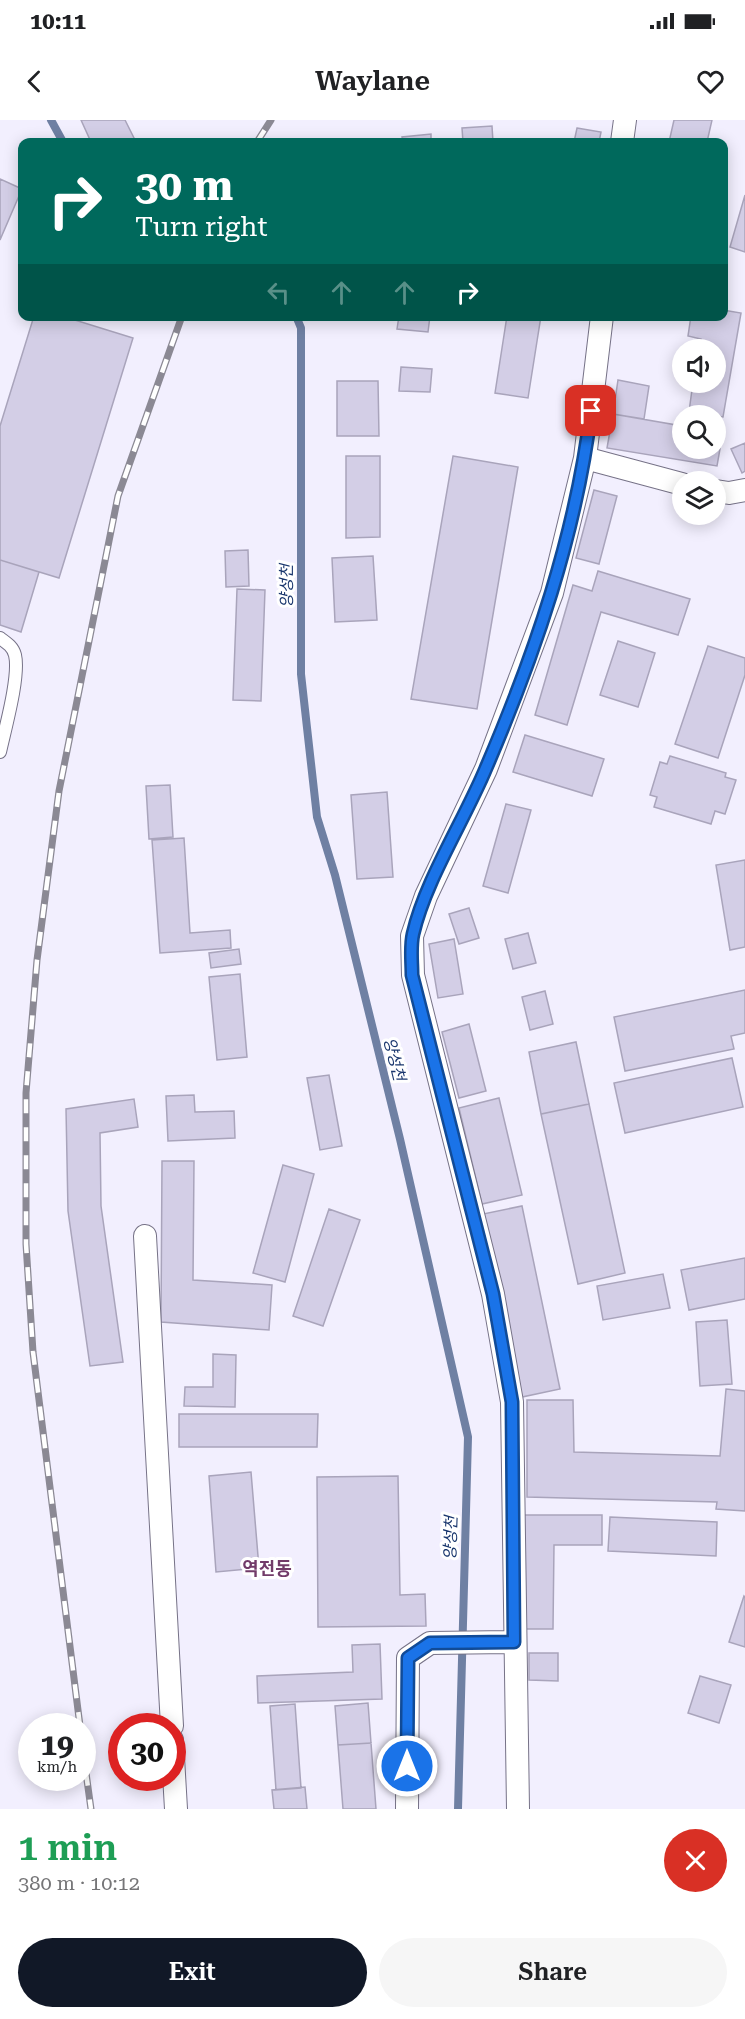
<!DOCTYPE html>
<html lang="en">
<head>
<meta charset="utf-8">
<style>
  :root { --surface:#fff; --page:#f6f6f6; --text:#202124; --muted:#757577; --accent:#111827 }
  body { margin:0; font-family:"Roboto Serif","Noto Sans KR",serif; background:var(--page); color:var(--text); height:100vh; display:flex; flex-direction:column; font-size:22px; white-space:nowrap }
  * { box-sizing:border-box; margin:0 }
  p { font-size:20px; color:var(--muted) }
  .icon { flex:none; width:33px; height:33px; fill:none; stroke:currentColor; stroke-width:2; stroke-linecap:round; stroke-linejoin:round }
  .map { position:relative; height:1689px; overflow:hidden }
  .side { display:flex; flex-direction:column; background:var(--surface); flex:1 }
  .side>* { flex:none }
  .hud { position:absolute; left:18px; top:18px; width:710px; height:183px; border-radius:12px; box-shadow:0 3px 15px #0003; background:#00695c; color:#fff; overflow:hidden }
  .tools { position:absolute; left:672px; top:219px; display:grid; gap:12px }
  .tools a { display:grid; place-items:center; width:54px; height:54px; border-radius:50%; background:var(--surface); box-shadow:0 3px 15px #0003; font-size:30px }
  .speed { position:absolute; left:18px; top:1593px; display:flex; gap:12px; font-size:30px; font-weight:700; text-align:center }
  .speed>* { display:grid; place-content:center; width:78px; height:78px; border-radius:50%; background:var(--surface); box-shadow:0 3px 15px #0003; line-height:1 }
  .speed small { font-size:15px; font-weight:400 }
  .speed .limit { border:9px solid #d22; background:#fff; color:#111 }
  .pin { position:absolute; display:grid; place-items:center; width:51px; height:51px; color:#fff; margin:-26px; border-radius:12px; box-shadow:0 3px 9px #0006 }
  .me { position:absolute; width:66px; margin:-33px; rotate:0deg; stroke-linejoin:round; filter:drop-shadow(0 0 4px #0008) }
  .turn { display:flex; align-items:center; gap:21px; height:126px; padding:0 18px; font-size:27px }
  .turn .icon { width:78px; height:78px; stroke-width:2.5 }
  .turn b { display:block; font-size:42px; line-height:51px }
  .lanes { display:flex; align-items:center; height:57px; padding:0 18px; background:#0003; justify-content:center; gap:30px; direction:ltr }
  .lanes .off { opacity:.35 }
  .round { display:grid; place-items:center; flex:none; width:63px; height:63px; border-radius:32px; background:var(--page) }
  .headline { display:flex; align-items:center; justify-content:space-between; height:102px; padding:0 18px }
  h1 { font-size:36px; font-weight:600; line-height:45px; color:#1e9e55 }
  .primary-button { display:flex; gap:12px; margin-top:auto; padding:12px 18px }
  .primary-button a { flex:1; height:69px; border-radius:36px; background:var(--accent); color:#fff; font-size:24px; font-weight:600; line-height:69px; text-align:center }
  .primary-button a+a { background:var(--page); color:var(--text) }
  .status { display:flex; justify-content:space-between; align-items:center; height:42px; padding:0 30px; background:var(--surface); direction:ltr }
  .status svg { height:16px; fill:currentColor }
  header { display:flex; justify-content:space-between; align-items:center; height:78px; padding:0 18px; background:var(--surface); font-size:27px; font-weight:600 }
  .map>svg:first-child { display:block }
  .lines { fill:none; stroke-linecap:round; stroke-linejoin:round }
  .stream { stroke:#6f80a3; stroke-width:8 }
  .building { fill:#d3cee6; stroke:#a9a4bb; stroke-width:1.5 }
  .service-casing { stroke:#767287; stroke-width:14 }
  .minor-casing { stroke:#767287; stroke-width:24 }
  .service { stroke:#fff; stroke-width:12 }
  .minor { stroke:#fff; stroke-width:22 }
  .rail-casing { stroke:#8b8994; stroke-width:7 }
  .rail { stroke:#fff; stroke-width:4.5; stroke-dasharray:14; stroke-linecap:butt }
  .route-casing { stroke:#114b97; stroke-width:15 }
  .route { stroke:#1a73e8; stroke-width:10 }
  .labels { text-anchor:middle; stroke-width:6; stroke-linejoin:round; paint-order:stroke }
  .water-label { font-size:16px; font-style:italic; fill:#19366d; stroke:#fff }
  .quarter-label { font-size:18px; font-weight:bold; fill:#723b69; stroke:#fff }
</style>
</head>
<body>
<div class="status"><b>10:11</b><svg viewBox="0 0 49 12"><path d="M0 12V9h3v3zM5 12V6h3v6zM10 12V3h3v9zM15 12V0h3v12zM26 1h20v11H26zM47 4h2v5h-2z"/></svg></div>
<header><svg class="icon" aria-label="back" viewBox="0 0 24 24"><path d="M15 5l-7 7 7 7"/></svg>Waylane<svg class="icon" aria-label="heart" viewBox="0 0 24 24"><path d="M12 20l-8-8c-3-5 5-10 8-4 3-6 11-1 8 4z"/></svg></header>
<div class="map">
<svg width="745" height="1689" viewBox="0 0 745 1689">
  <rect width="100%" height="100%" fill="#f2effe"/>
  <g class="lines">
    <!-- stream -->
    <path class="stream" d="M51 0 63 22
      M296 196 301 208V554L317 697 335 755 400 1019 468 1317 458 1689"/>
  </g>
  <!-- building -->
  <path class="building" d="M81 0H125L136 22H91Z
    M674 0H712L707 22H669Z
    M492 6 493 22H463L462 8Z
    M577 8 601 12 599 22H574Z
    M431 14V22H403L402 17Z
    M0 59 22 69 0 120Z
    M745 75V132L730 127Z
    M723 190 741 193 723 297 689 292 693 262H716V230H699L701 219 688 216 691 196H723Z
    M34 196H62L133 218 59 458 0 440V306Z
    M399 196H430L428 212 397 209Z
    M507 196H541L528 278 495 273Z
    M401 247 432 249 430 272 399 271Z
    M618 260 649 266 644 299 613 294Z
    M337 261H378L379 316H337Z
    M613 294 682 306V328H716V311L723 312 717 346 607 328Z
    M745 323V351L742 353 731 329Z
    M346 336H380V417L346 418Z
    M453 336 518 347 477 589 411 579Z
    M594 370 617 376 599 444 576 438Z
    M248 430 249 466 226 467 225 431Z
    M373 436 377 500 335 502 332 438Z
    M0 440 39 452 21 512 0 505Z
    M598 451 690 479 678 515 601 492 567 605 535 595 573 465 592 471Z
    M237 469 265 470 261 581 233 580Z
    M618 521 655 533 638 587 600 575Z
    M708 526 745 538V555L718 638 675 624Z
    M525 615 604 639 592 676 513 652Z
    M670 636 726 653 725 657 736 660 725 694 715 691 711 704 654 687 657 677 650 675 660 642 667 644Z
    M170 665 173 717 149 719 146 666Z
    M387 672 393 757 357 759 351 675Z
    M506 684 531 690 508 773 483 766Z
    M184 718 190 813 230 810 231 828 160 833 152 720Z
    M745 740V827L730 830 716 745Z
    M469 788 479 818 459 824 449 794Z
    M528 813 536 843 513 849 505 819Z
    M454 819 463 874 438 878 429 824Z
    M239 829 241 844 211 848 209 833Z
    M240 854 247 937 217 940 209 857Z
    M745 870V913L731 916 734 929 625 951 614 897Z
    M545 871 553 904 530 910 522 877Z
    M469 904 486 971 459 978 442 912Z
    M576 922 589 984 541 994 529 932Z
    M732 938 743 987 625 1013 614 963Z
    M329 955 342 1026 320 1030 307 958Z
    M194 975 195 992 234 991 235 1018 168 1021 166 976Z
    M499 978 522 1075 482 1084 459 988Z
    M134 979 138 1007 100 1013 101 1086 123 1242 90 1246 68 1091 66 989Z
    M589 984 625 1153 578 1164 541 994Z
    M162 1041H194L193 1160 272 1165 269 1210 161 1202Z
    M283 1045 314 1054 285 1162 253 1153Z
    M522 1086 560 1269 522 1277 483 1094Z
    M329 1089 360 1100 323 1206 293 1196Z
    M745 1138V1179L689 1190 681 1150Z
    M663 1154 670 1188 603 1200 597 1166Z
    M727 1200 732 1264 700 1266 696 1202Z
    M213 1234 236 1235 235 1287 184 1286 185 1267H213Z
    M726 1269 745 1271V1391L716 1389 717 1382 527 1377V1280H573L574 1332 720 1336Z
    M179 1294H318L317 1327H179Z
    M251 1352 259 1448 216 1452 209 1356Z
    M398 1356 400 1475 425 1474 426 1506 318 1507 317 1357Z
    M522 1395H602V1425H554L553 1509H521Z
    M610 1397 717 1402 716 1436 608 1431Z
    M744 1476 745 1477V1527L729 1522Z
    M380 1524 382 1579 258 1583 257 1556 353 1552 352 1525Z
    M529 1533H558V1561L529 1560Z
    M700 1556 731 1565 719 1603 688 1593Z
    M368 1583 371 1623 338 1625 335 1586Z
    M295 1584 301 1668 276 1670 270 1586Z
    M371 1623 376 1689H343L338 1625Z
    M305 1667 307 1689H274L272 1670Z"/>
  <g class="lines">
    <!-- service casing -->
    <g class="service-casing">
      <path id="service" d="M0 518C7 523 13 527 15 535 20 556 5 609 0 632"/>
    </g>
    <!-- minor casing -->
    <g class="minor-casing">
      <path id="minor" d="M622 22 625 0
        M585 338 682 364
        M716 371 729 373 745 370
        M145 1116 172 1606
        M172 1620 176 1689
        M407 1689 408 1538 430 1523 514 1522
        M518 1689 512 1282 493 1174 413 855 412 816 426 776 486 649 552 473 585 338 602 196"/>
    </g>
    <!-- service -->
    <use href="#service" class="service"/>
    <!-- minor -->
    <use href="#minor" class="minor"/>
    <!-- rail casing -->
    <g class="rail-casing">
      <path id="rail" d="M257 22 271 0
        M80 1606 33 1232 26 1124V973L37 840 59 671 118 376 182 196
        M82 1624 91 1689"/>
    </g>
    <!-- rail -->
    <use href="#rail" class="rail"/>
  </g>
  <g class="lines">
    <!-- route casing -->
    <g class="route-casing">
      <path id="route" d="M407 1646 408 1538 430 1523 514 1522 512 1282 493 1174 412 855C412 842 410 827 413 814 425 761 465 699 486 648 535 534 576 414 591 291"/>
    </g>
    <!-- route -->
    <use href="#route" class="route"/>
  </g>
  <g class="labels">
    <!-- water labels -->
    <g class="water-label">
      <text transform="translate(286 466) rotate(-90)" y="6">양성천</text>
      <text transform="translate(395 939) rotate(76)" y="6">양성천</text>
      <text transform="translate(450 1418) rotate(-88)" y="6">양성천</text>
    </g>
    <!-- quarter labels -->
    <g class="quarter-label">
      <text x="267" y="1455">역전동</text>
    </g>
  </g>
</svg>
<div class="tools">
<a><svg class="icon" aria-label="sound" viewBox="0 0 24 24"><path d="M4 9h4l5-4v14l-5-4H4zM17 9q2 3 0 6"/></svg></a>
<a><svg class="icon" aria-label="search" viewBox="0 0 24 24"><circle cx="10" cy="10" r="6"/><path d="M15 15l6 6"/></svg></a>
<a><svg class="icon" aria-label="layers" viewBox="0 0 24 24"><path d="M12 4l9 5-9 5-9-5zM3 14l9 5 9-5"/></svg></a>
</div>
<div class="speed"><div>19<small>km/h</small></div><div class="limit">30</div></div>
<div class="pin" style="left:591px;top:291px;background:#d93025"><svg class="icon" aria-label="arrive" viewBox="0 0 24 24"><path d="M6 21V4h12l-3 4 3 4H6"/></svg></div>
<svg class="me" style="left:407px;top:1646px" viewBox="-20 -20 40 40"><circle r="17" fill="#1a73e8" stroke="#fff" stroke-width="3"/><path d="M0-11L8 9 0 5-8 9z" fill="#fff"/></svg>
<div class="hud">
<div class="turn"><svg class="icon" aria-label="right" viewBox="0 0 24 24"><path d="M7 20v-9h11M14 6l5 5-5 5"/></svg><div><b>30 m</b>Turn right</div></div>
<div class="lanes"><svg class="icon off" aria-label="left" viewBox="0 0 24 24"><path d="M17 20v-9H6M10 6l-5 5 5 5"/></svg><svg class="icon off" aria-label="ahead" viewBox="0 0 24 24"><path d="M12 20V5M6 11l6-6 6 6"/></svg><svg class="icon off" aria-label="ahead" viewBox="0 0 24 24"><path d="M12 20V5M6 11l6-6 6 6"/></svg><svg class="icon" aria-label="right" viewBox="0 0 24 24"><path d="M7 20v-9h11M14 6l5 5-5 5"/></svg></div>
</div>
</div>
<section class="side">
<div class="headline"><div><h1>1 min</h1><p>380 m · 10:12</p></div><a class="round" style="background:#d93025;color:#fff"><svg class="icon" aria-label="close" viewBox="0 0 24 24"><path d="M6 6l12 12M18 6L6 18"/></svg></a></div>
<div class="primary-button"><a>Exit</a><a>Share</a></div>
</section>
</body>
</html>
